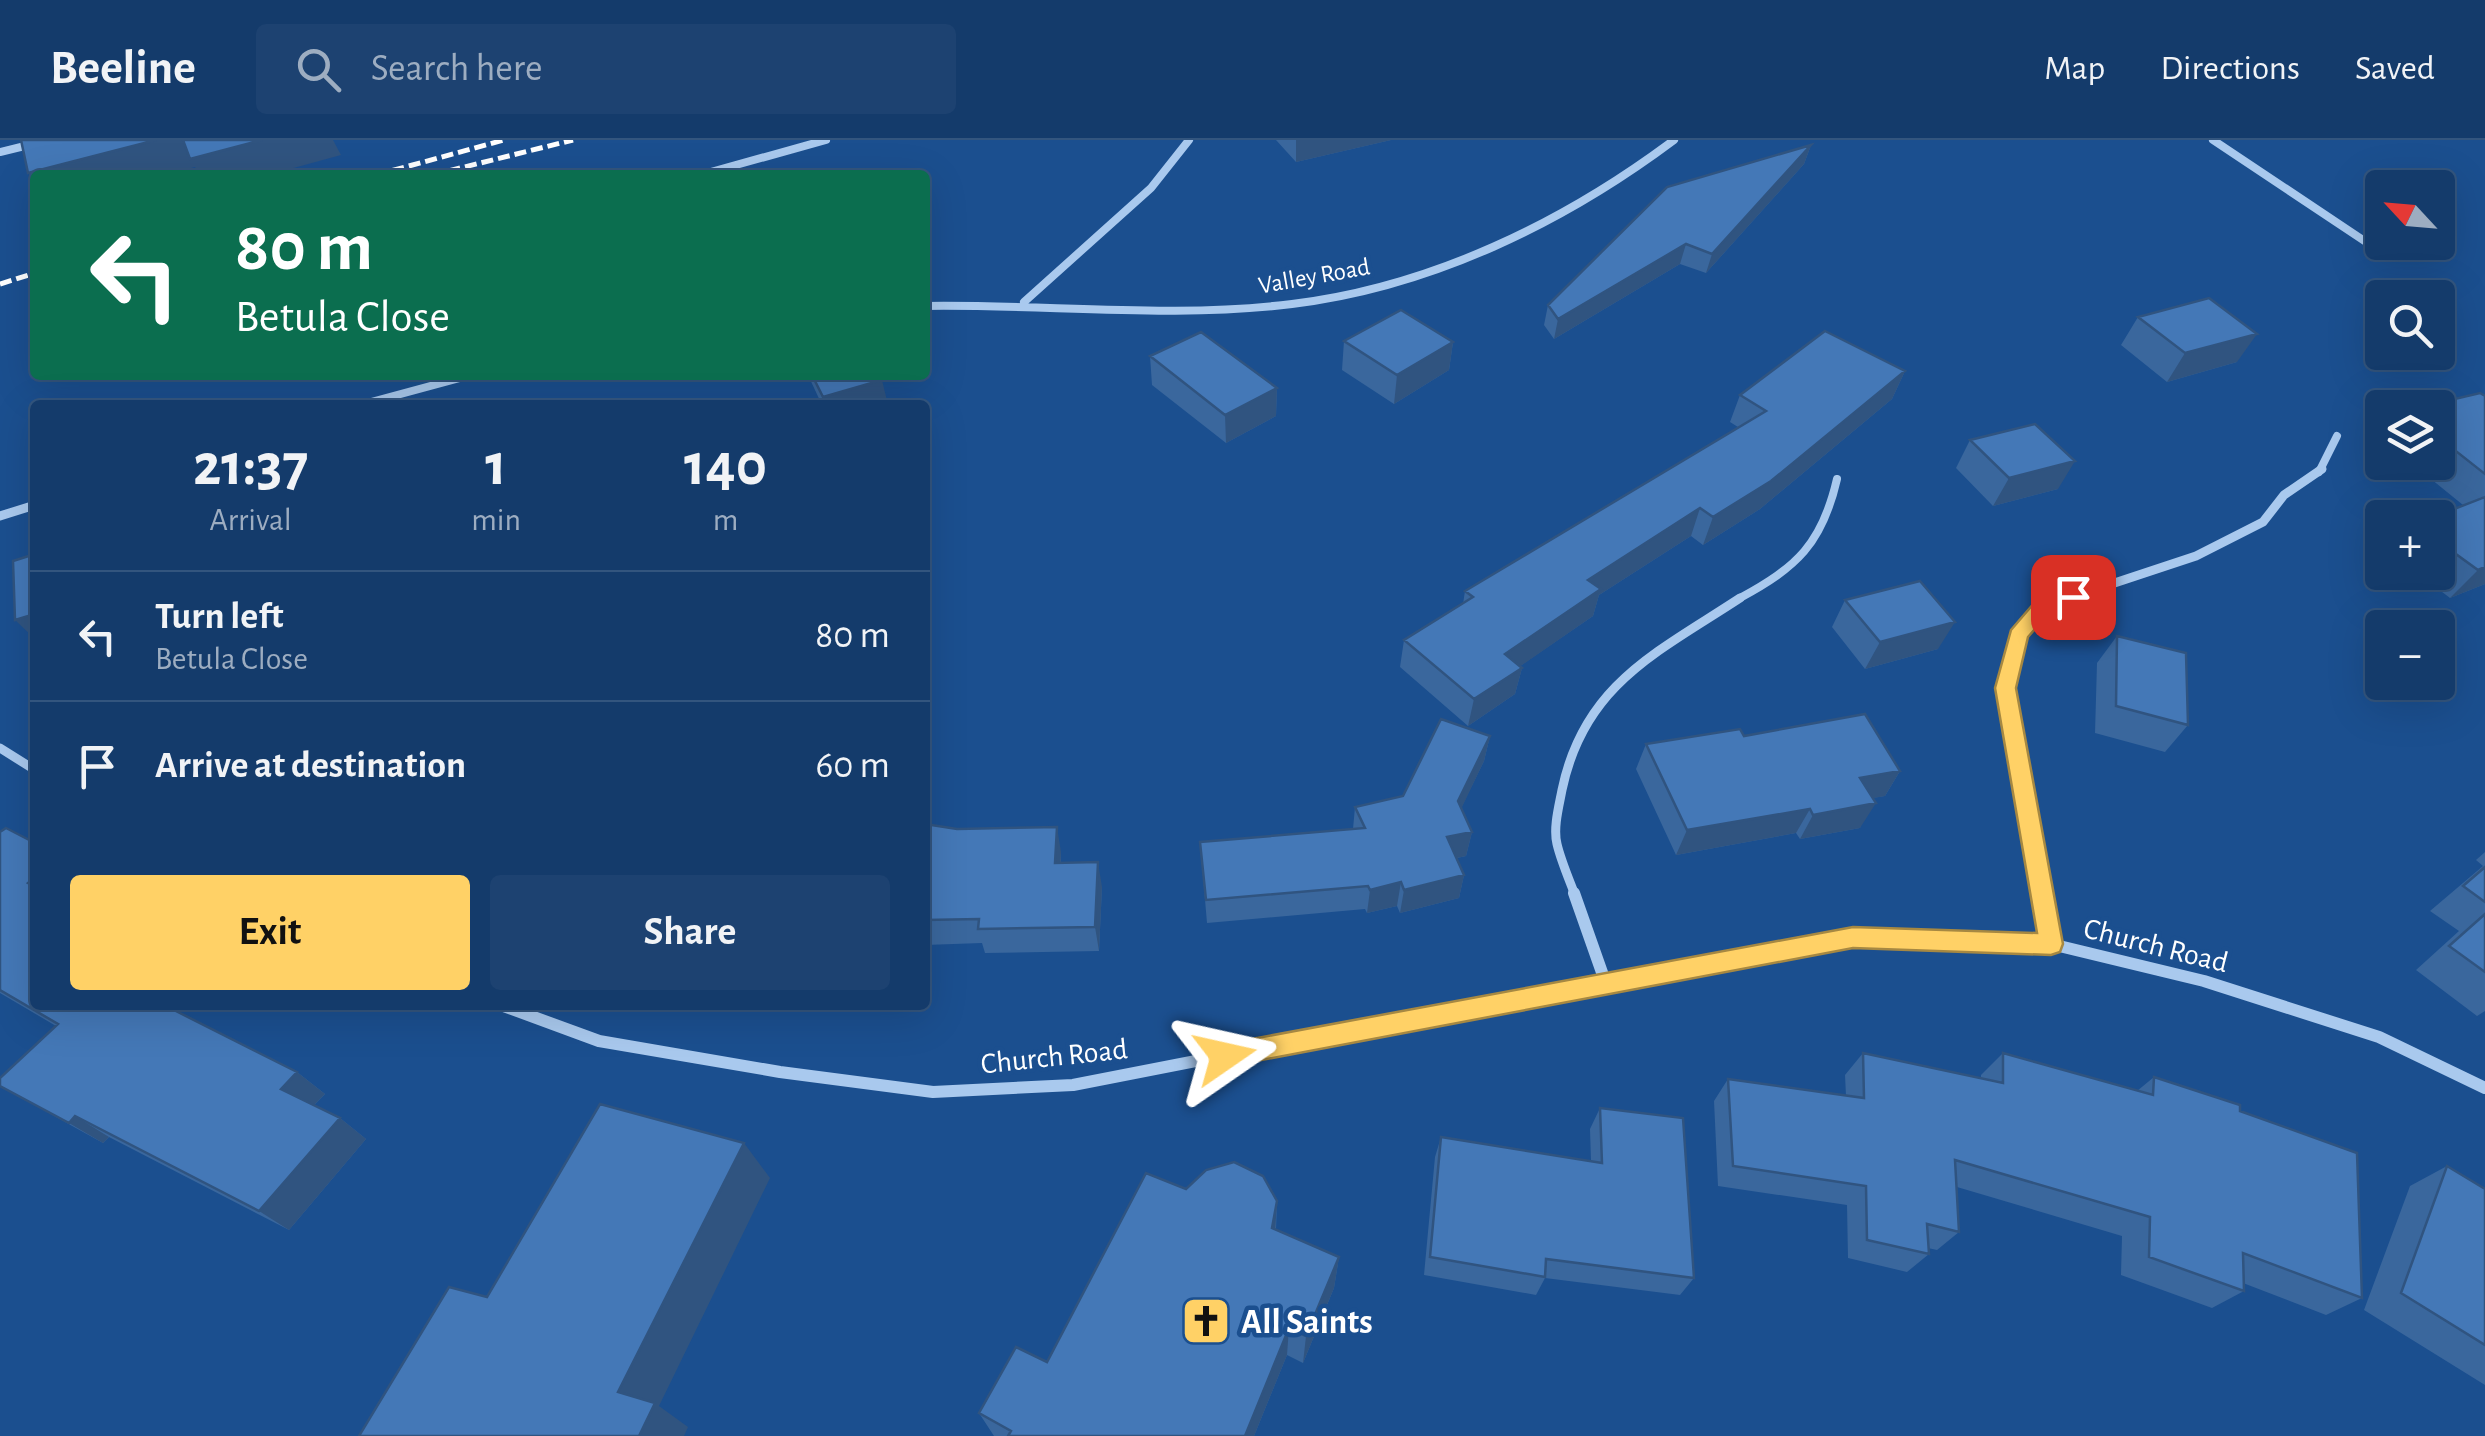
<!DOCTYPE html>
<html lang="en">
<head>
<meta charset="utf-8">
<style>
  :root { --surface:#143b6b; --page:#1d4271; --text:#f1f3f6; --muted:#9dadc1; --line:#33557e; --accent:#ffd166 }
  body { margin:0; font-family:"Alegreya Sans",sans-serif; background:var(--page); color:var(--text); height:100vh; display:flex; flex-direction:column; font-size:38px; white-space:nowrap }
  * { box-sizing:border-box; margin:0 }
  p { font-size:32px; color:var(--muted) }
  .icon { flex:none; width:55px; height:55px; fill:none; stroke:currentColor; stroke-width:2; stroke-linecap:round; stroke-linejoin:round }
  .map { position:relative; flex:1; overflow:hidden }
  .side { position:absolute; left:30px; top:260px; width:900px; height:610px; display:flex; flex-direction:column; background:var(--surface); border-radius:10px; box-shadow:0 10px 40px #0002,0 0 0 2px var(--line) }
  .side>* { flex:none }
  .banner { position:absolute; left:30px; top:30px; width:900px; height:210px; border-radius:10px; box-shadow:0 10px 40px #0002,0 0 0 2px var(--line); background:#0b6e4f; color:#fff; overflow:hidden }
  .needle { width:65px; rotate:296deg }
  .buttons { position:absolute; left:2365px; top:30px; display:grid; gap:20px }
  .buttons a { display:grid; place-items:center; width:90px; height:90px; border-radius:10px; background:var(--surface); box-shadow:0 10px 40px #0002,0 0 0 2px var(--line); font-size:50px }
  .pin { position:absolute; display:grid; place-items:center; width:85px; height:85px; color:#fff; margin:-42px; border-radius:20px; box-shadow:0 5px 15px #0006 }
  .me { position:absolute; width:110px; margin:-55px; rotate:79deg; stroke-linejoin:round; filter:drop-shadow(0 0 8px #0008) }
  .turn { display:flex; align-items:center; gap:35px; height:210px; padding:0 40px; font-size:45px }
  .turn .icon { width:130px; height:130px; stroke-width:2.5 }
  .turn b { display:block; font-size:70px; line-height:85px }
  .eta { display:flex; justify-content:space-evenly; align-items:center; height:170px; text-align:center }
  .eta b { font-size:60px; font-weight:700; line-height:70px }
  .cta { display:flex; gap:20px; margin-top:auto; padding:20px 40px }
  .cta a { flex:1; height:115px; border-radius:10px; background:var(--accent); color:#111; font-size:40px; font-weight:700; line-height:115px; text-align:center }
  .cta a+a { background:var(--page); color:var(--text) }
  ul { padding:0; list-style:none }
  li { display:flex; align-items:center; gap:30px; height:130px; padding:0 40px; border-top:2px solid var(--line) }
  li div { flex:1 }
  li b { display:block; font-size:38px }
  li em { font-style:normal }
  header { display:flex; align-items:center; gap:60px; box-sizing:border-box; height:140px; padding:0 50px; background:var(--surface); border-bottom:2px solid var(--line) }
  header strong { font-size:48px }
  nav { display:flex; gap:55px; margin-inline-start:auto; font-size:35px }
  .search { width:700px; height:90px; background:var(--page); display:flex; align-items:center; gap:25px; box-sizing:border-box; padding:0 35px; border-radius:10px; color:var(--muted); font-size:38px }
  .map>svg:first-child { display:block }
  .lines { fill:none; stroke-linecap:round; stroke-linejoin:round }
  .lane { stroke:#a9c9ee; stroke-width:8 }
  .street-far2 { stroke:#a9c9ee; stroke-width:8 }
  .street-far1 { stroke:#a9c9ee; stroke-width:9 }
  .street { stroke:#a9c9ee; stroke-width:12 }
  .rail { stroke:#fff; stroke-width:5; stroke-dasharray:12 5; stroke-linecap:butt }
  .wall { fill:#3a679d }
  .shaded-wall { fill:#305480 }
  .building { fill:#4478b7; stroke:#305480; stroke-width:2.5 }
  .route { fill:#ffd166; stroke:#a68842; stroke-width:2.5 }
  .labels { text-anchor:middle; stroke-width:9; stroke-linejoin:round; paint-order:stroke }
  .far-street-label { font-size:25px; fill:#fff; stroke:#1b4f8f }
  .street-label { font-size:30px; fill:#fff; stroke:#1b4f8f }
  .near-poi-label { font-size:35px; font-weight:bold; fill:#fff; stroke:#1b4f8f; text-anchor:start }
</style>
</head>
<body>
<header>
<strong>Beeline</strong>
<div class="search"><svg class="icon" aria-label="search" viewBox="0 0 24 24"><circle cx="10" cy="10" r="6"/><path d="M15 15l6 6"/></svg>Search here</div>
<nav><a>Map</a><a>Directions</a><a>Saved</a></nav>
</header>
<div class="map">
<svg width="2485" height="1296" viewBox="0 0 2485 1296">
  <rect width="100%" height="100%" fill="#1b4f8f"/>
  <g class="lines">
    <!-- lane -->
    <path class="lane" d="M1740 458C1797 427 1822 404 1837 339"/>
    <!-- street-far2 -->
    <path class="street-far2" d="M2213 0 2372 106
      M0 12 49 0
      M700 35 826 0
      M1024 162 1151 48 1189 0
      M925 166C1046 164 1171 179 1292 164 1431 147 1563 83 1674 0
      M360 265 471 235
      M2319 332 2337 296"/>
    <!-- street-far1 -->
    <path class="street-far1" d="M0 376 35 365
      M0 608 35 630
      M1575 755C1569 739 1561 721 1557 704 1553 688 1559 666 1562 650 1584 544 1658 512 1740 458
      M2042 755 2006 548 2018 495 2042 467 2196 416 2263 382 2284 355 2322 329"/>
    <!-- street -->
    <path class="street" d="M1574 753 1605 841
      M2042 753 2051 804
      M501 865 599 901 780 932 933 952 1073 945 1605 841 1853 797 2051 804 2204 841 2379 897 2485 948"/>
    <!-- rail -->
    <path class="rail" d="M376 35 504 0
      M432 35 573 0
      M0 144 35 133"/>
  </g>
  <!-- wall -->
  <path class="wall" d="M1276 0H1391L1296 22Z
    M1811 5 1804 24 1706 133 1680 124 1554 199 1544 185 1548 165Z
    M2138 177 2237 222 2167 242 2121 205Z
    M1344 201 1453 202 1449 230 1394 264 1342 230Z
    M1150 216 1277 248 1276 276 1226 303 1152 245Z
    M1905 231 1892 259 1760 369 1703 405 1691 396 1599 455 1593 476 1520 526 1522 528 1515 554 1468 586 1400 527 1404 500 1463 464 1465 451 1738 287 1730 282 1740 255Z
    M808 235H879L888 265H822Z
    M2485 256V444L2450 458 2416 432H2438V378L2463 365 2410 322H2438V268Z
    M1970 300 2058 349 1993 366 1956 328Z
    M1845 460 1938 509 1865 529 1832 487Z
    M2117 496 2188 585 2165 612 2095 593 2097 523Z
    M1490 596 1484 621 1461 668 1472 692 1466 716 1457 718 1464 735 1459 758 1400 773 1397 766 1367 773 1365 769 1207 783 1200 702 1353 689 1355 667 1403 656Z
    M1744 596 1900 631 1885 656 1872 658 1860 688 1800 699 1796 693 1676 715 1636 629 1646 604Z
    M925 684 1061 712V723L1102 747 1099 811 985 813 982 803 925 805Z
    M0 692 35 865 297 932 325 954 314 965 340 978 366 999 289 1090 109 997 103 1003 0 946 56 886 0 853Z
    M2485 712V871L2477 876 2416 830 2459 791 2430 771 2483 726 2476 720Z
    M1863 913 1981 939V935L2003 913 2137 951 2154 937 2240 971 2362 1158 2326 1175 2243 1143 2244 1151 2212 1168 2121 1135 2122 1096 1957 1047 1959 1092 1937 1110 1928 1108 1929 1114 1907 1132 1848 1118 1847 1065 1718 1046 1714 961 1728 939 1846 956 1845 935Z
    M1600 968 1694 1138 1680 1155 1545 1138 1536 1155 1424 1135 1435 1017 1441 997 1591 1021 1590 989Z
    M2447 1026 2485 1049V1245L2364 1170 2410 1046Z
    M1186 1049 1277 1061 1276 1089 1339 1117 1334 1148 1303 1223 1287 1215 1254 1296H994L979 1273 1047 1222Z"/>
  <!-- shaded-wall -->
  <path class="shaded-wall" d="M156 0H333L341 15 268 35H200L195 27 163 35H35V43L28 33Z
    M1296 0H1391L1296 22Z
    M1811 5 1804 24 1706 133 1712 114Z
    M1686 104 1680 124 1554 199 1558 179Z
    M2257 194 2237 222 2167 242 2185 213Z
    M1453 202 1449 230 1394 264 1397 235Z
    M1905 231 1892 259 1760 369 1703 405 1713 377Z
    M882 240 888 265H826L823 257Z
    M1277 248 1276 276 1226 303 1225 275Z
    M2075 321 2058 349 1993 366 2009 338Z
    M1700 368 1691 396 1599 455 1593 476 1499 541 1505 514 1588 440Z
    M2485 427V444L2450 458 2478 430Z
    M35 474V499L15 480Z
    M1955 482 1938 509 1865 529 1880 502Z
    M1522 528 1515 554 1468 586 1474 559Z
    M1490 596 1484 621 1453 686 1458 661Z
    M1900 631 1885 656 1846 663 1860 638Z
    M1876 663 1860 688 1800 699 1813 675Z
    M1810 669 1796 693 1676 715 1687 690Z
    M1057 687 1061 712 1060 748 1055 723Z
    M1472 692 1466 716 1442 721 1447 697Z
    M1098 722 1102 747 1099 811 1095 787Z
    M1464 735 1459 758 1400 773 1404 750Z
    M1401 742 1397 766 1367 773 1370 750Z
    M297 932 325 954 309 970 281 949Z
    M75 976 109 997 103 1003 69 983Z
    M340 978 366 999 289 1090 259 1071Z
    M744 1003 770 1038 659 1266 688 1287 684 1296H639L618 1252Z
    M1277 1061 1275 1094 1272 1088Z
    M1339 1117 1334 1148 1303 1223 1306 1196Z
    M1289 1188 1287 1215 1254 1296H1245Z"/>
  <!-- building -->
  <path class="building" d="M21 0H156L28 33Z
    M183 0H262L190 19Z
    M1811 5 1712 114 1686 104 1558 179 1548 165 1667 47Z
    M2209 158 2257 194 2185 213 2138 177Z
    M1401 170 1453 202 1397 235 1344 201Z
    M1825 191 1905 231 1771 341 1713 377 1700 368 1588 440 1601 449 1505 514 1522 528 1474 559 1404 500 1473 457 1465 451 1766 271 1740 255Z
    M1201 192 1277 248 1225 275 1150 216Z
    M812 235H879L882 240 823 257Z
    M2480 253 2485 256V334L2438 297V268H2416Z
    M2035 284 2075 321 2009 338 1970 300Z
    M2485 357V427L2478 430 2438 401V378H2431Z
    M35 414V474L15 480 13 421Z
    M1920 441 1955 482 1880 502 1845 460Z
    M2117 496 2186 513 2188 585 2116 566Z
    M1865 574 1900 631 1860 638 1876 663 1813 675 1810 669 1687 690 1646 604 1740 589 1744 596Z
    M1441 579 1490 596 1458 661 1472 692 1447 697 1464 735 1404 750 1401 742 1370 750 1368 746 1206 760 1200 702 1365 688 1355 667 1403 656Z
    M925 684 957 689 1057 687 1055 723 1098 722 1095 787 978 789 979 779 925 780Z
    M6 688 35 703V737L28 743 35 747V865H164L297 932 281 949 340 978 259 1071 75 976 69 983 0 946V938L58 884 0 850V692Z
    M2485 727V762L2463 746Z
    M2485 774V832L2449 806Z
    M1863 913 2003 943V913L2153 955 2154 937 2240 965V971L2357 1013 2362 1158 2243 1113 2244 1151 2149 1117 2150 1077 1955 1020 1959 1092 1927 1084 1929 1114 1867 1100 1866 1046 1733 1026 1728 939 1864 958Z
    M600 964 744 1003 618 1252 655 1263 639 1296H359L449 1147 487 1157Z
    M1600 968 1683 978 1694 1138 1546 1119 1545 1137 1430 1117 1441 997 1602 1023Z
    M1234 1022 1263 1036 1277 1061 1272 1088 1339 1117 1306 1196 1289 1188 1245 1296H1008L1011 1291 979 1273 1016 1207 1047 1222 1146 1033 1186 1049 1206 1030Z
    M2447 1026 2485 1049V1205L2401 1153Z"/>
  <!-- route -->
  <path class="route" d="M2073 449 2083 457 2080 462 2050 472 2028 497 2016 548 2063 804 2060 812 2051 815 1853 808 1225 927 1216 924 1212 916 1216 907 1225 904 1853 787 2037 793 1995 548 2011 490 2035 462Z"/>
  <!-- icons -->
  <defs>
    <g id="church-square" transform="scale(2.5)"><rect x="-9" y="-9" width="18" height="18" rx="4" fill="#ffd166" stroke="#1b4f8f"/><path d="M-1.2-6h2.4v3.5h3.3v2.4h-3.3V6h-2.4V-.1h-3.3v-2.4h3.3Z" fill="#111"/></g>
  </defs>
  <g fill-rule="evenodd">
    <use href="#church-square" x="1206" y="1181"/>
  </g>
  <g class="labels">
    <!-- far-street labels -->
    <g class="far-street-label">
      <text transform="translate(1314 135) rotate(-10)" y="9">Valley Road</text>
    </g>
    <!-- street labels -->
    <g class="street-label">
      <text transform="translate(2156 805) rotate(14)" y="10">Church Road</text>
      <text transform="translate(1054 916) rotate(-6)" y="10">Church Road</text>
    </g>
    <!-- near-poi labels -->
    <g class="near-poi-label">
      <text x="1241" y="1193">All Saints</text>
    </g>
  </g>
</svg>
<div class="buttons">
<a><svg class="needle" viewBox="-14 -14 28 28"><path d="M0-13l5 13h-10z" fill="#e53935"/><path d="M0 13l5-13h-10z" fill="#9dadc1"/></svg></a>
<a><svg class="icon" aria-label="search" viewBox="0 0 24 24"><circle cx="10" cy="10" r="6"/><path d="M15 15l6 6"/></svg></a>
<a><svg class="icon" aria-label="layers" viewBox="0 0 24 24"><path d="M12 4l9 5-9 5-9-5zM3 14l9 5 9-5"/></svg></a>
<a>+</a>
<a>−</a>
</div>
<div class="pin" style="left:2073px;top:457px;background:#d93025"><svg class="icon" aria-label="arrive" viewBox="0 0 24 24"><path d="M6 21V4h12l-3 4 3 4H6"/></svg></div>
<svg class="me" style="left:1225px;top:916px" viewBox="-20 -20 40 40"><path d="M0-17L14 15 0 8-14 15z" fill="#ffd166" stroke="#fff" stroke-width="4"/></svg>
<div class="banner">
<div class="turn"><svg class="icon" aria-label="left" viewBox="0 0 24 24"><path d="M17 20v-9H6M10 6l-5 5 5 5"/></svg><div><b>80 m</b>Betula Close</div></div>
</div>
<section class="side">
<div class="eta">
<div><b>21:37</b><p>Arrival</p></div>
<div><b>1</b><p>min</p></div>
<div><b>140</b><p>m</p></div>
</div>
<ul>
<li><svg class="icon" aria-label="left" viewBox="0 0 24 24"><path d="M17 20v-9H6M10 6l-5 5 5 5"/></svg><div><b>Turn left</b><p>Betula Close</p></div><em>80 m</em></li>
<li><svg class="icon" aria-label="arrive" viewBox="0 0 24 24"><path d="M6 21V4h12l-3 4 3 4H6"/></svg><div><b>Arrive at destination</b></div><em>60 m</em></li>
</ul>
<div class="cta"><a>Exit</a><a>Share</a></div>
</section>
</div>
</body>
</html>
